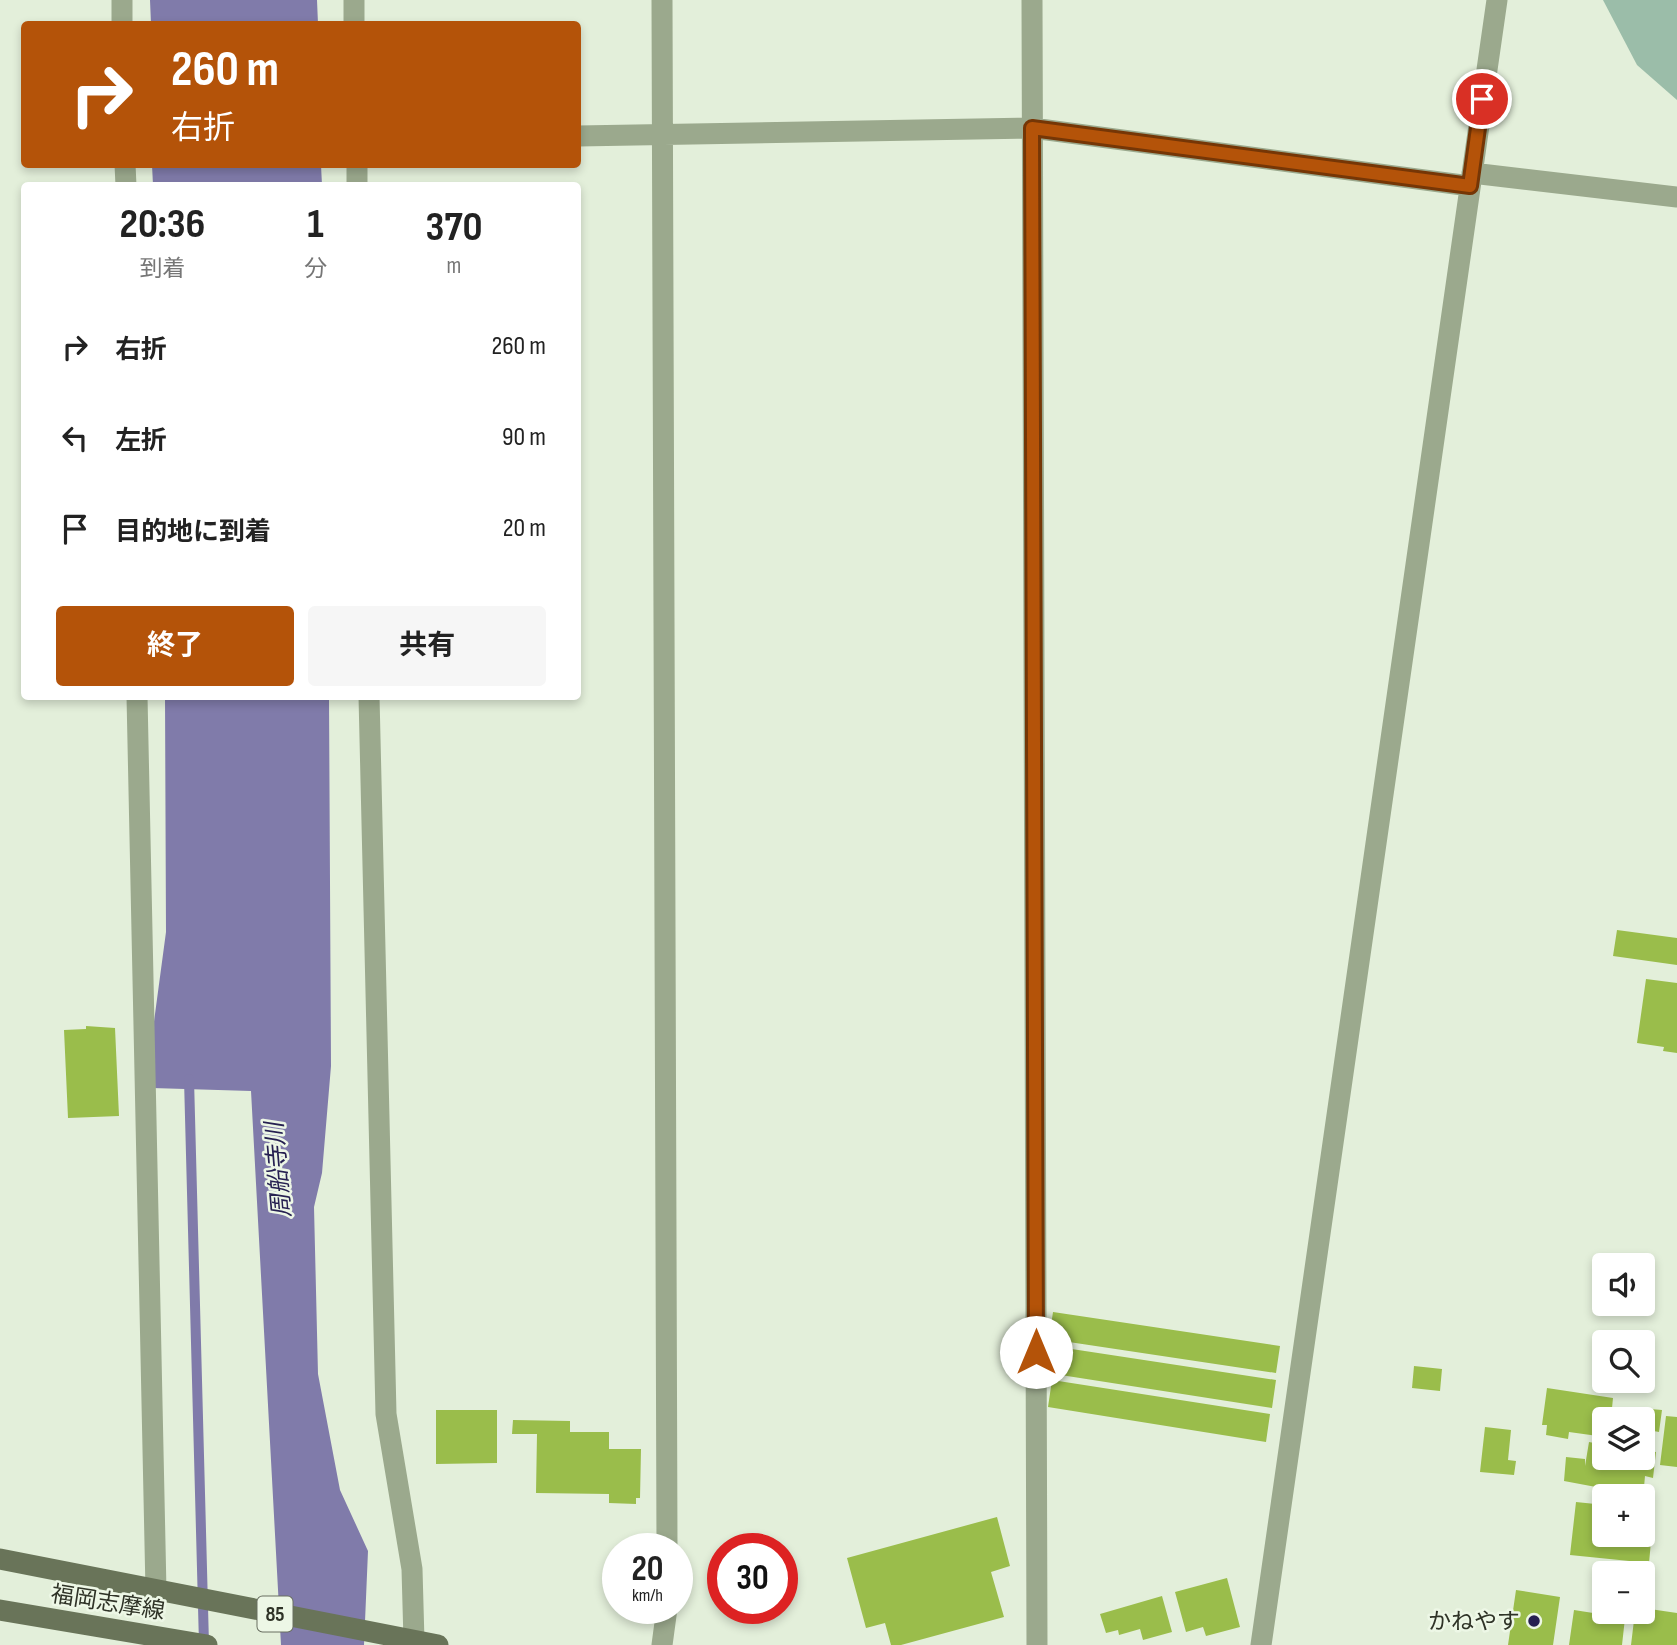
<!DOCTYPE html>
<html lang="ja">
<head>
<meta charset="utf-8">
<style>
  :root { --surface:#fff; --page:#f6f6f6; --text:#222; --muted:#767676; --accent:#b45309 }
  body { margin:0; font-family:"Sofia Sans Condensed","Noto Sans JP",sans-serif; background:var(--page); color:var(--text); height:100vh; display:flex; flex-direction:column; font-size:26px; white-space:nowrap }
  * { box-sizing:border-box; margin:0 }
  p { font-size:23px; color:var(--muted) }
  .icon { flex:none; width:38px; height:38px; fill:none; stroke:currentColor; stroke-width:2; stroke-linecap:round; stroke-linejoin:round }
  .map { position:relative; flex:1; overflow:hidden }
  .sheet { position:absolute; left:21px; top:182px; width:560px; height:518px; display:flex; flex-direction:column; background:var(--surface); border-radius:7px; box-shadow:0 4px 10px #0003 }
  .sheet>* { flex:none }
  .top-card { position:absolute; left:21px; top:21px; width:560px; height:147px; border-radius:7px; box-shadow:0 4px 10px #0003; background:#b45309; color:#fff; overflow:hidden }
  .controls { position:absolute; left:1592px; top:1253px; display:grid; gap:14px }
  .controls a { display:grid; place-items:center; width:63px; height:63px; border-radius:7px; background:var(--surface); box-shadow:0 4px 10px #0003; font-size:35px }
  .speed { position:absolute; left:602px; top:1533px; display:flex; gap:14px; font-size:35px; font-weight:700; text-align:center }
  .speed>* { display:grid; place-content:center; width:91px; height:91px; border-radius:50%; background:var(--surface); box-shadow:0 4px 10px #0003; line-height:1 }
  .speed small { font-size:18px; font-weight:400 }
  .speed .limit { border:10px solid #d22; background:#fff; color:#111 }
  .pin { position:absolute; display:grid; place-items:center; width:60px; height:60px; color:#fff; margin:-30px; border:4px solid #fff; border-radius:50%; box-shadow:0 2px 7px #0007 }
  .me { position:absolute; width:77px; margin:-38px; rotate:0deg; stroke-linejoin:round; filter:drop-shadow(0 0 5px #0008) }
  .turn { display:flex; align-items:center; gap:24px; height:147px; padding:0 35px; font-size:32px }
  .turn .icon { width:91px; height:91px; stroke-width:2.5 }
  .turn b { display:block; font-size:49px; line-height:60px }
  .eta { display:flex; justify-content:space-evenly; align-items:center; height:119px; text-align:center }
  .eta b { font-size:42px; font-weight:700; line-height:49px }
  .primary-button { display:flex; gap:14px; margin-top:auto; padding:14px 35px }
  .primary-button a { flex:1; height:80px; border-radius:7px; background:var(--accent); color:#fff; font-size:28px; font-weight:700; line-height:80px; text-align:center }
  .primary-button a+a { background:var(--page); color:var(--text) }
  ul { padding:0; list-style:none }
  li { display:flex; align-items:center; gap:21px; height:91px; padding:0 35px }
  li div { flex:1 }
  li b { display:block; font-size:26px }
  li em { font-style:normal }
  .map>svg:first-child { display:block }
  .green { fill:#9bbda9 }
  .water { fill:#807baa }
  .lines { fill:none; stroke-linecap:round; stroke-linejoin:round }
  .stream { stroke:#807baa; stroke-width:10 }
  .building { fill:#9abd4b }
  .street { stroke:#9ba98d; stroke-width:21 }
  .primary { stroke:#697459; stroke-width:21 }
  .route-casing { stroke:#753606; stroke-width:18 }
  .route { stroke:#b45309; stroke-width:12 }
  .poi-dot { fill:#262051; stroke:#edf7e6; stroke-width:2.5 }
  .labels { text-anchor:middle; stroke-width:5; stroke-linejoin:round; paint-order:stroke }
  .shield { fill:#edf7e6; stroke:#686e60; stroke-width:2 }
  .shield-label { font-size:21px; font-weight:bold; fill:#2f3327 }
  .street-label { font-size:23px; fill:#2f3327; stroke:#edf7e6 }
  .poi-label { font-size:23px; fill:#2f3327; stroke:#edf7e6; text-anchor:end }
  .water-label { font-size:24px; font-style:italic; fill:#262051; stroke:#edf7e6 }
</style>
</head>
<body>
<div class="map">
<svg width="1677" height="1645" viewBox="0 0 1677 1645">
  <rect width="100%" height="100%" fill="#e3efda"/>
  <!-- green -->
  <path class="green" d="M1603 0H1677V100L1637 65Z"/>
  <!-- water -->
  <path class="water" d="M150 0H317L318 24H151Z
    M152 165H321L322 185H153Z
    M165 697H329L331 1066 322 1173 314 1207 318 1374 340 1490 368 1551 364 1645H281L251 1091 152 1088 153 1029 166 932Z"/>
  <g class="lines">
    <!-- stream -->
    <path class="stream" d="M189 1079 204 1644"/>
  </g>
  <!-- building -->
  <path class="building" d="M1617 930 1677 938V965L1613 956Z
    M1646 979 1677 983V1053L1663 1051 1664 1047 1637 1043Z
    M86 1026 115 1028 119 1116 68 1118 64 1030 86 1029Z
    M1053 1312 1280 1346 1276 1373 1049 1339Z
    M1052 1346 1276 1380 1272 1408 1048 1373Z
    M1414 1366 1442 1369 1440 1391 1412 1388Z
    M1052 1380 1270 1414 1266 1442 1048 1407Z
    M1547 1388 1613 1398 1612 1408 1609 1407 1605 1419V1437L1569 1432 1568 1439 1546 1435 1547 1425H1542Z
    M1650 1409 1662 1410 1659 1432 1648 1430Z
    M436 1410H497V1463L436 1464Z
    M1666 1416 1677 1417V1467L1660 1465Z
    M513 1420 570 1421V1432H609V1449H641L640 1498H636V1504L609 1503V1494L536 1493 537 1434H512Z
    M1485 1427 1511 1430 1508 1460 1516 1461 1514 1475 1480 1472Z
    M1589 1442 1605 1445V1458H1643V1450L1656 1452 1653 1478 1645 1476 1644 1487 1629 1485 1628 1493 1564 1481 1566 1457 1585 1459V1466Z
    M1576 1502 1605 1505V1535H1643V1509L1654 1510 1649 1563 1570 1555Z
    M997 1517 1010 1566 991 1572 1004 1617 901 1645H891L885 1623 866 1628 847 1558Z
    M1227 1578 1240 1627 1206 1636 1203 1627 1186 1632 1175 1592Z
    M1516 1590 1560 1597 1553 1645H1508Z
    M1162 1596 1172 1632 1143 1640 1140 1629 1119 1635 1118 1630 1106 1633 1100 1614Z
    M1643 1608 1677 1613V1645H1631L1635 1612H1643Z
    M1574 1610 1625 1618 1622 1645H1569Z"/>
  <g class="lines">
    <!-- street -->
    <path class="street" d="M122 0V24
      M354 0V24
      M662 0 667 1549
      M1032 0 1037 1645
      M578 136 1032 128 1470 186
      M125 164 126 186
      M357 164V186
      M1472 173 1677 197
      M137 696 156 1591
      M369 696 386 1414 412 1569 414 1641
      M662 1645 667 1608
      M1261 1645 1497 0"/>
    <!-- primary -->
    <path class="primary" d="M0 1559 438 1645
      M0 1610 207 1645"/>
  </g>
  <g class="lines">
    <!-- route casing -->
    <g class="route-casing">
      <path id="route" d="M1036 1352 1032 128 1470 186 1482 99"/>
    </g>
    <!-- route -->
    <use href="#route" class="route"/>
  </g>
  <!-- markers -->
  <circle class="poi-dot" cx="1534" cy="1621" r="7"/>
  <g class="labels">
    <!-- shield labels -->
    <rect class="shield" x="257.5" y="1596.5" width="35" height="35" rx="5"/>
    <g class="shield-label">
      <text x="275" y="1621">85</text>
    </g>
    <!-- street labels -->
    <g class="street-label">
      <text transform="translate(108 1602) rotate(9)" y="8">福岡志摩線</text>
    </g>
    <!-- poi labels -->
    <g class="poi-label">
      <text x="1520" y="1629">かねやす</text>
    </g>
    <!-- water labels -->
    <g class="water-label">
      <text transform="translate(278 1170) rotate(-95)" y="8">周船寺川</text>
    </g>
  </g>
</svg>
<div class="controls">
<a><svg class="icon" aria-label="sound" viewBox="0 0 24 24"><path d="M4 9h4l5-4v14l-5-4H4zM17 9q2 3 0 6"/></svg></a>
<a><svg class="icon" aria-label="search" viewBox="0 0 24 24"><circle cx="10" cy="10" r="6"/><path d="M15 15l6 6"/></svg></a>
<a><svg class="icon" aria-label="layers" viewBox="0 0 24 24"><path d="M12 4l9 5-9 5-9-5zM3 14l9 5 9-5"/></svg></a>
<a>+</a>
<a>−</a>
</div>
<div class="speed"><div>20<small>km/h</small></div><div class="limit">30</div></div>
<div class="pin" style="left:1482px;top:99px;background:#d93025"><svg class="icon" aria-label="arrive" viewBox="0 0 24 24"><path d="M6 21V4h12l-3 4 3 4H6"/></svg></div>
<svg class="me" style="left:1036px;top:1352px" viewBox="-20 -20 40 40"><circle r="19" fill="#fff"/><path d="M0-13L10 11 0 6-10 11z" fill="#b45309"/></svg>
<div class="top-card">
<div class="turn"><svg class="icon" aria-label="right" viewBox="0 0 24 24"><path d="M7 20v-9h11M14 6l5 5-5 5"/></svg><div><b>260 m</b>右折</div></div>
</div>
<section class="sheet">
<div class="eta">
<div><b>20:36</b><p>到着</p></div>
<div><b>1</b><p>分</p></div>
<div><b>370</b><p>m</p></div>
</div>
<ul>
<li><svg class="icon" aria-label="right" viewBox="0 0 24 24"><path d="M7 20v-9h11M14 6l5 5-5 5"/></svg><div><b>右折</b></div><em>260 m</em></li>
<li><svg class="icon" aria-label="left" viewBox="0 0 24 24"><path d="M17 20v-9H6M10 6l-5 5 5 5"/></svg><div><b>左折</b></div><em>90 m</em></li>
<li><svg class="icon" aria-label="arrive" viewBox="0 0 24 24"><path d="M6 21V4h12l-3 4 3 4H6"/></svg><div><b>目的地に到着</b></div><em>20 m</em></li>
</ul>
<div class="primary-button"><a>終了</a><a>共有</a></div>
</section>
</div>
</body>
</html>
